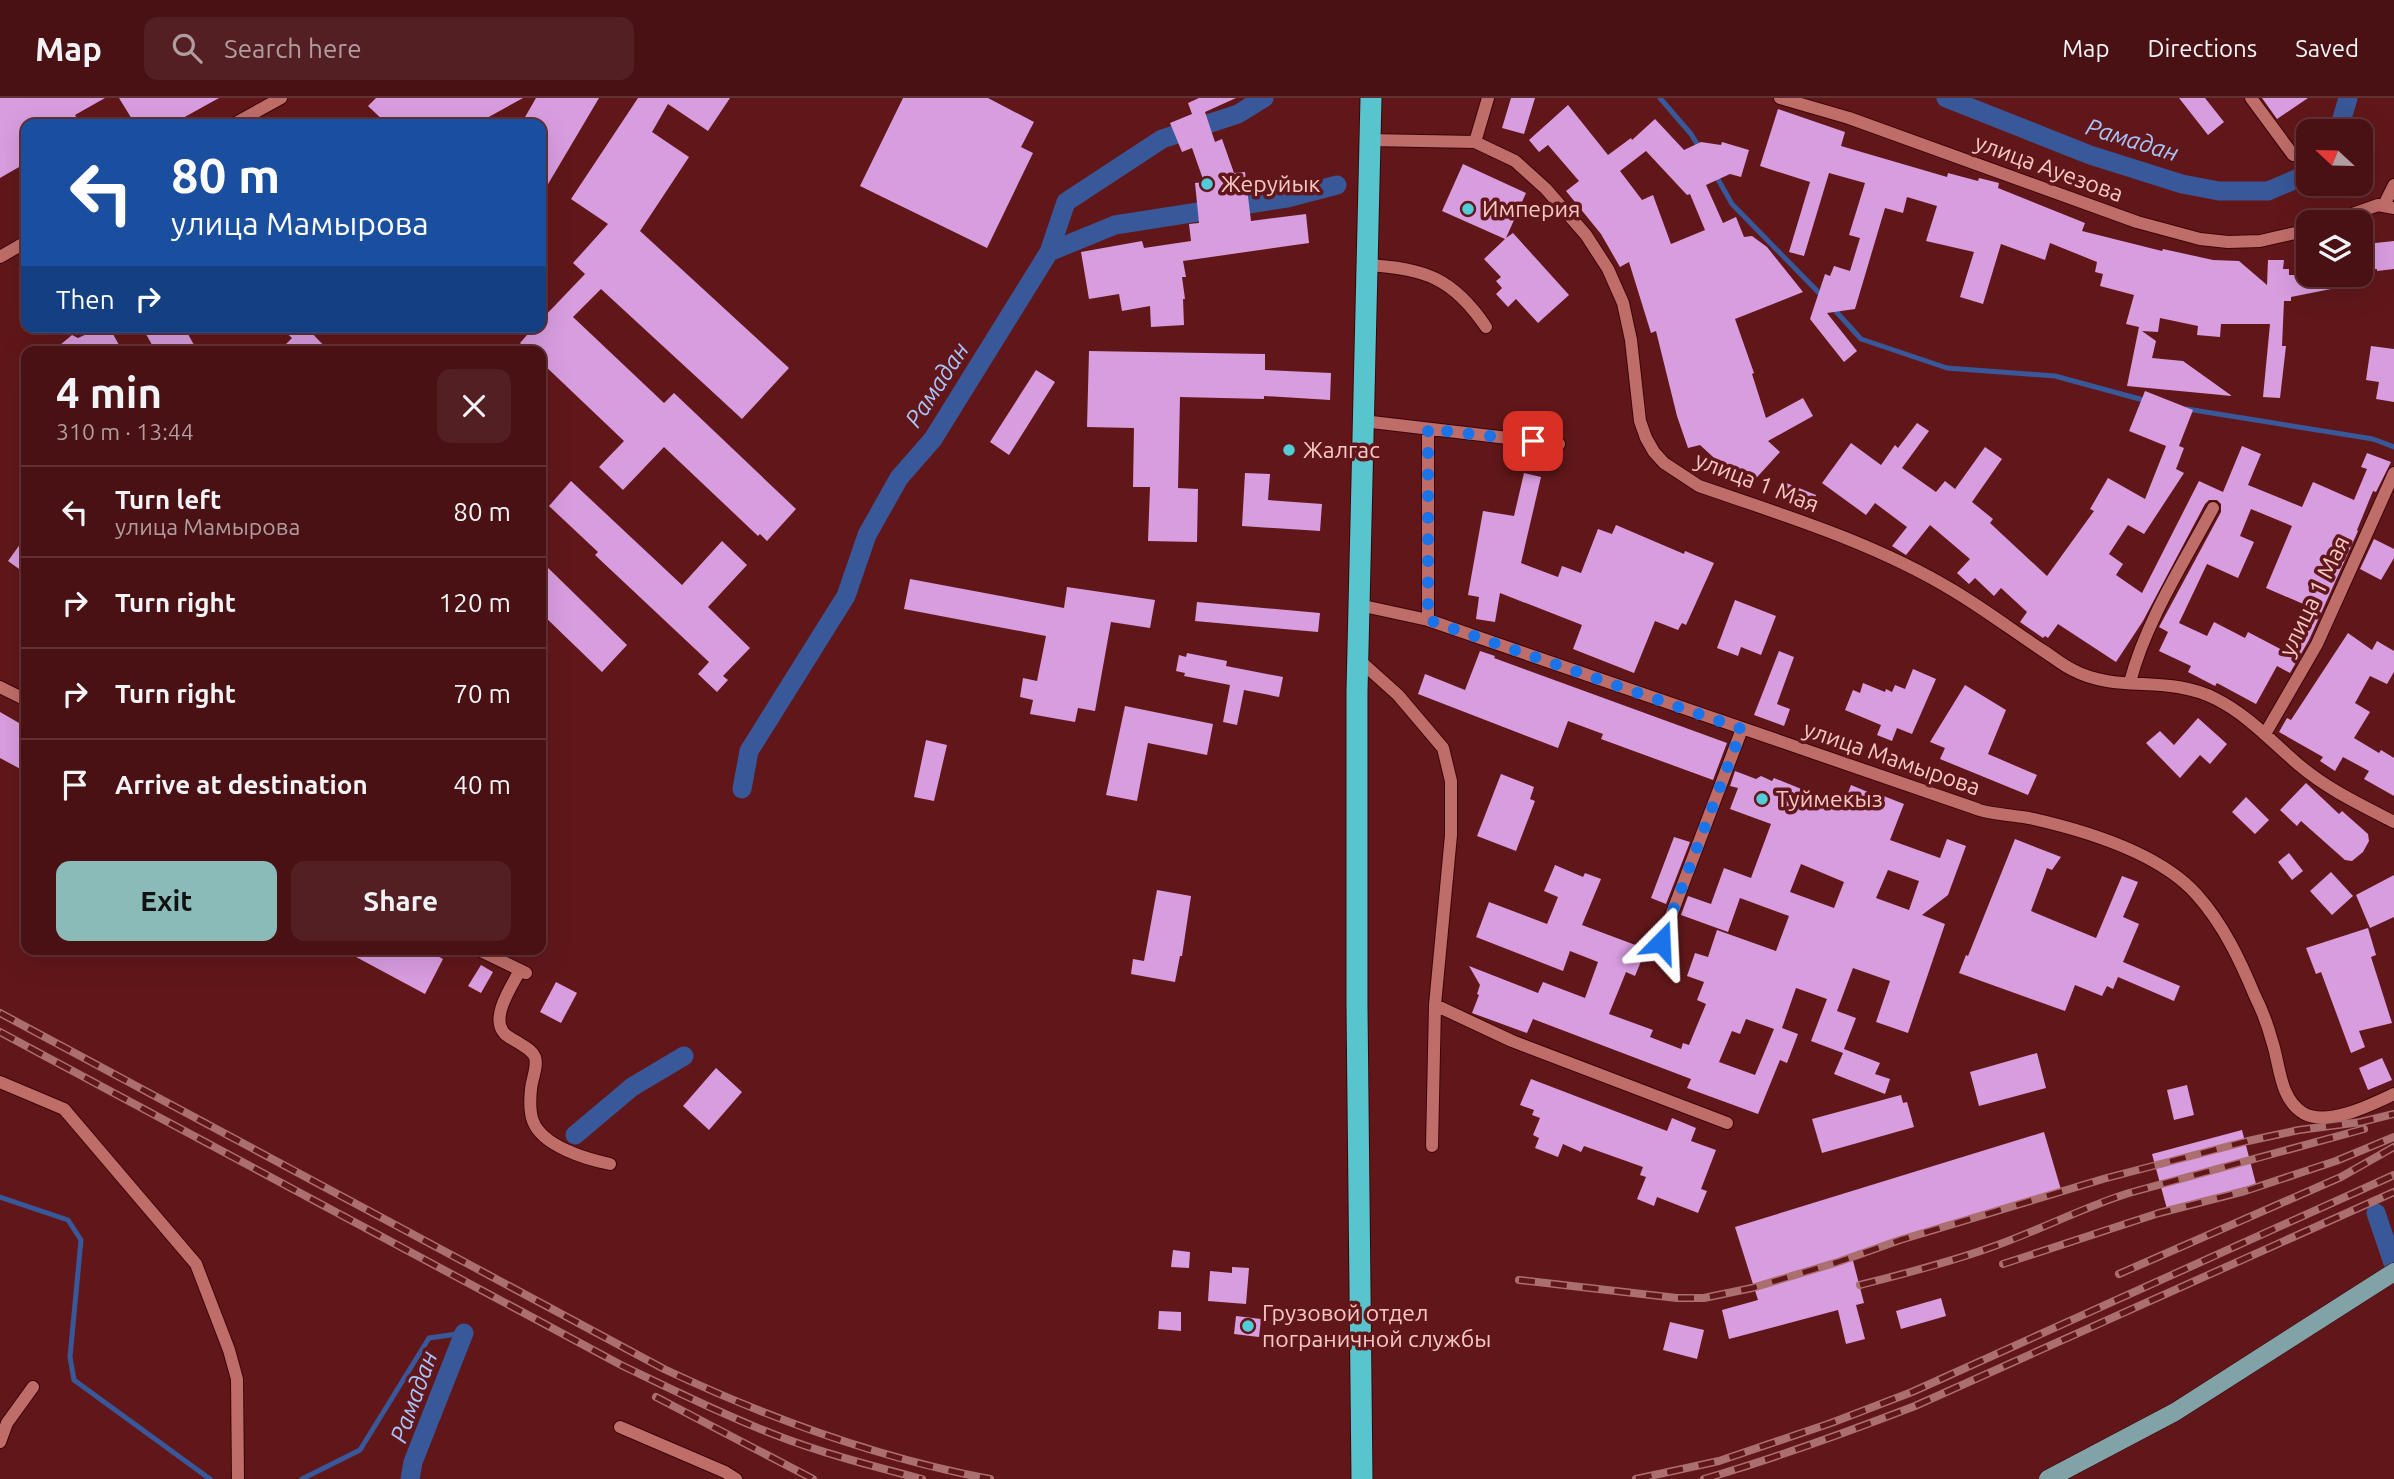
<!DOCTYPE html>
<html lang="en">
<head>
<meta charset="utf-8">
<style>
  :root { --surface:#491114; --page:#531f22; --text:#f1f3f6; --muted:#b19da0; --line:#613134; --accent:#8bbbb9 }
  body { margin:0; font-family:Ubuntu,sans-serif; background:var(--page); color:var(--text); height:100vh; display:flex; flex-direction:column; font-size:26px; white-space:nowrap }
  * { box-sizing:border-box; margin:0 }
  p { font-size:23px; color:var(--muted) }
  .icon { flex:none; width:38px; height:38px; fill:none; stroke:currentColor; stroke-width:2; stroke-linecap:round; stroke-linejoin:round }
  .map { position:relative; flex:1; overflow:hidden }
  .panel { position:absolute; left:21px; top:248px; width:525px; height:609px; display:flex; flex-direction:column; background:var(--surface); border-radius:14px; box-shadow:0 7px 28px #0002,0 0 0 2px var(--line) }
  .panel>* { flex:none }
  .top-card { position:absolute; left:21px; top:21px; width:525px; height:214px; border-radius:14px; box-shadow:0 7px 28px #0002,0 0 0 2px var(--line); background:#1a4fa0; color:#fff; overflow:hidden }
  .needle { width:46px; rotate:292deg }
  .tools { position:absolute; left:2296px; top:21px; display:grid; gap:14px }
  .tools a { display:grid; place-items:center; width:77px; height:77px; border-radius:14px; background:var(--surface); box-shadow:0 7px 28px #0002,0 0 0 2px var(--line); font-size:35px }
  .pin { position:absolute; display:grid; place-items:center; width:60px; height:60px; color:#fff; margin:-30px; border-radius:14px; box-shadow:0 4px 10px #0006 }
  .me { position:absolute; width:77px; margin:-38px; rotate:21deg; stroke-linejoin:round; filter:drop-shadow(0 0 5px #0008) }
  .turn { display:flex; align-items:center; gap:24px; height:147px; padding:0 35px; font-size:32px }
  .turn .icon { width:91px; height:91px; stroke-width:2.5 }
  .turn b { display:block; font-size:49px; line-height:60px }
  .then { display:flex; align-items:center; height:66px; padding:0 35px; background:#0003; gap:14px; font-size:26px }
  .round { display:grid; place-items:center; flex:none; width:74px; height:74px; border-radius:14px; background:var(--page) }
  .overview { display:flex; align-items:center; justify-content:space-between; height:119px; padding:0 35px }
  h1 { font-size:42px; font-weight:700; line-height:52px }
  .action { display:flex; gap:14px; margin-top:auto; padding:14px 35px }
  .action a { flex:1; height:80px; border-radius:14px; background:var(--accent); color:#111; font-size:28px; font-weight:700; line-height:80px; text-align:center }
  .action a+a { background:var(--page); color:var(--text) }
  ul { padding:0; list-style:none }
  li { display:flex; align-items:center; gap:21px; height:91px; padding:0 35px; border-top:2px solid var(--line) }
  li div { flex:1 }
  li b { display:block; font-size:26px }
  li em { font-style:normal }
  header { display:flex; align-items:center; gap:42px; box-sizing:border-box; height:98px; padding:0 35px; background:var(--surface); border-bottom:2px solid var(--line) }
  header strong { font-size:33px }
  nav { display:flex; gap:38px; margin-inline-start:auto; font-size:24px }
  .search { width:490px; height:63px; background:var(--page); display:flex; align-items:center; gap:18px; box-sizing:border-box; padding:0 24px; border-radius:14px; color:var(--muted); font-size:26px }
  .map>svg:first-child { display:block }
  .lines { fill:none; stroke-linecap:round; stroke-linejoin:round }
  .stream { stroke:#385899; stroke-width:5 }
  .canal { stroke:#385899; stroke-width:19 }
  .building { fill:#d89ddf; fill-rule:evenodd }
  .minor-casing { stroke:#3c0508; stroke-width:14 }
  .major-casing { stroke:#3c0508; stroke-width:19 }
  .highway-casing { stroke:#3c0508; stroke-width:23 }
  .minor { stroke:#bf6d69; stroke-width:12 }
  .major { stroke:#81a2a6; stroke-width:18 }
  .highway { stroke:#58c5ce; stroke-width:21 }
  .rail-casing { stroke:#ab6f6f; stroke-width:8 }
  .rail { stroke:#61171a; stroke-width:5; stroke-dasharray:16; stroke-linecap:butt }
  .route { stroke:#1a73e8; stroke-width:12; stroke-dasharray:0 21.6 }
  .poi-dot { fill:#52ccd6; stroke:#61171a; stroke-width:2.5 }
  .labels { text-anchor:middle; stroke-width:7; stroke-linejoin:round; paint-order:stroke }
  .street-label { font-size:23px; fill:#f6c8c5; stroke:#61171a }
  .poi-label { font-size:23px; fill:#f6c8c5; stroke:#61171a; text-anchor:start }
  .water-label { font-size:24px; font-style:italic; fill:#a7c4fc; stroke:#61171a }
</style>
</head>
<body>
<header>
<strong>Map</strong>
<div class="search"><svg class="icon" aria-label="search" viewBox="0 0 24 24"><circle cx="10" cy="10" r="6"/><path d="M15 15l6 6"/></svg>Search here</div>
<nav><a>Map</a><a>Directions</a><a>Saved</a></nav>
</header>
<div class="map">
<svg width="2394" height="1381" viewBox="0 0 2394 1381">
  <rect width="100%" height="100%" fill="#61171a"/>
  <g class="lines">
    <!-- stream -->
    <path class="stream" d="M1660 0 1691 36 1699 49
      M1715 76 1732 106 1823 199
      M1832 209 1861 241 1947 270 2055 278 2147 303
      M2187 311 2373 341 2394 349
      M0 1099 68 1122 81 1142 70 1259 74 1282 210 1381
      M302 1381 360 1352 429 1240 464 1235"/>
    <!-- canal -->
    <path class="canal" d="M1946 0 2090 57 2182 86 2219 93H2268L2308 76
      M2336 33 2341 24 2348 0
      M1049 154 1115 127 1287 100 1337 87
      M742 691 749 653 846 498 867 437 899 380 933 341 1049 154 1066 104 1162 41 1238 16 1264 0
      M575 1037 632 989 684 958
      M2376 1115 2394 1168
      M410 1381 413 1364 464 1235"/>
  </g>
  <!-- building -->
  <path class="building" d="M0 0H105L75 17 80 26H26V65L0 80Z
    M119 0H219L172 26H135Z
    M376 0H523L476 26H387L368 8Z
    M536 0H599L541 98V26H521Z
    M638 0H730L708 33 668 6 652 34 689 59 640 133 789 270 742 321 601 191 573 219 664 305 674 295 796 411 767 443 760 436 758 438 664 349 623 392 599 369 624 343 541 264V254H529L520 245 534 229H541V222L585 176 573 165 608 126 571 101Z
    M903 0H988L1034 24 1021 49 1033 55 987 150 860 88Z
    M1199 0H1236L1205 14 1215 44 1222 41 1234 75 1245 74 1251 123 1306 116 1309 145 1183 163 1186 179H1182L1185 201H1183L1184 227 1151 229 1150 208 1122 213 1119 196 1089 201 1081 154 1142 143 1144 150 1191 143 1189 126 1199 125 1195 85 1204 84 1192 50 1182 54 1170 25 1192 16 1188 5Z
    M1511 0H1535L1524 36 1502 30Z
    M2179 0H2205L2224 24 2208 37Z
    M2262 0H2308L2277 21Z
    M1568 7 1608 57 1631 40 1632 42 1655 21 1684 52 1701 44 1721 47 1722 44 1749 52 1741 79 1730 76 1706 87 1723 125 1736 119 1744 139 1752 138 1767 149 1803 194 1735 221 1754 275 1752 276 1766 320 1803 300 1813 318 1768 343 1780 354 1748 389 1720 374 1724 369 1700 347 1688 350 1677 318 1656 233 1651 235 1629 164 1620 169 1601 136 1566 93 1579 83 1548 47 1539 54 1529 42ZM1646 53 1687 97 1690 96 1705 132 1671 146 1653 97 1642 102 1620 73Z
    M1778 11 1845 34 1841 48 1947 79 1948 75 1978 83 1979 80 1999 85 1998 90 2085 125 2082 133 2162 153 2163 151 2213 162 2239 163 2267 187 2268 162H2284L2283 171H2289V177H2366V184L2291 199V203H2284L2282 248H2286L2280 300 2263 299 2270 226H2221L2220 239 2197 237 2198 228 2160 220 2158 234 2142 233 2156 243 2152 260 2183 263 2232 298 2127 288 2139 229 2126 226 2134 197 2100 188 2103 176 2095 174 2097 164 2050 145 2045 162 2001 146 1983 206 1960 199 1974 154 1926 143 1937 108 1907 99 1903 115 1885 110 1855 211 1827 215 1857 253 1844 264 1810 221 1825 176 1830 178 1834 168 1850 173 1860 140 1849 137 1865 85 1829 75 1804 158 1789 154 1810 84 1760 68Z
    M1463 66 1526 95 1506 140 1513 135 1569 197 1538 225 1516 201 1508 209 1496 196 1502 190 1496 183 1501 179 1484 161 1505 141 1442 113Z
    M2394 143V171L2377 173V171H2369L2366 146Z
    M92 229H109L123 254H44L60 247 72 237 78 240 89 235Z
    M142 229H184L198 254H156Z
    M280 229H306L330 254H278L292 240Z
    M2371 248 2394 251V304L2376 301 2379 284 2366 282Z
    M1089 253 1265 256V272L1331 275 1330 302 1264 298V301L1180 299 1178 390 1198 391 1197 444 1148 443 1150 389H1133L1134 330 1087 329Z
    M1036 272 1055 284 1009 357 990 344Z
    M2145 293 2193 312 2179 348 2184 350 2176 371 2184 375 2144 436 2128 427 2109 456 2123 466 2116 477 2142 495 2199 383 2223 394 2242 348 2261 356 2248 387 2302 409 2313 384 2354 402 2367 371 2361 369 2367 355 2391 364 2376 394 2373 393 2357 432 2358 433 2309 542 2290 575 2277 568 2256 606 2217 585 2215 588 2188 574 2191 568 2159 553 2168 534 2159 529 2221 414V406L2217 402H2209L2205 406 2143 523 2116 564 2058 526 2048 540 2045 538 2043 540 2020 524 2027 514 2001 490 1994 498 1975 480 1969 486 1957 475 1970 461 1930 427 1906 457 1892 448 1907 429 1875 405 1866 417 1822 385 1851 345 1881 367 1895 347 1898 350 1917 325 1929 333 1902 370 1936 394 1945 383 1955 391 1985 349 2002 361 1972 404 1993 421 1990 425 2047 478 2094 413 2090 411 2108 380 2145 401 2166 348 2129 333ZM2251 411 2292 428 2266 490 2308 508 2305 514 2310 516 2288 555 2248 534 2245 540 2214 524 2207 538 2179 525 2207 466 2238 480 2254 444 2240 438Z
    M1245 375 1270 376 1268 402 1322 406 1320 433 1242 428Z
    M1524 375 1541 379 1521 465 1558 479 1562 468 1581 475 1598 431 1612 436 1616 427 1684 456 1685 453 1714 465 1686 527 1682 525 1678 532 1655 523 1634 575 1573 551 1582 527 1500 495 1495 524 1476 521 1479 499 1468 497 1483 413 1514 418Z
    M571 383 682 487 722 443 747 467 708 509 750 550 723 578 728 582 717 594 698 576 709 564 595 457 598 454 549 408Z
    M1784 384 1816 397 1811 411 1778 398Z
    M26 438V476L8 463Z
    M2374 441 2394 451V460L2381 482 2360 471Z
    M541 463 627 547 602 574 541 515Z
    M910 481 1064 510 1067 489 1155 502 1150 530 1111 524 1095 613 1078 610 1075 624 1030 616 1033 602 1020 599 1023 580 1037 583 1046 538 904 511Z
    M1735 502 1776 518 1761 557 1741 549 1738 558 1717 550Z
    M1197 504 1320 515 1318 534 1195 523Z
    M2348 535 2372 552 2377 543 2394 553V574L2387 586 2370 578 2355 605 2370 614 2354 640 2379 655 2381 652 2394 660V698L2364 681 2369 673 2343 659 2335 673 2320 663 2323 659 2279 634 2287 620 2291 622Z
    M1480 553 1495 558 1494 560 1727 645 1713 682 1601 641 1603 636 1568 623 1558 650 1418 596 1425 576 1465 592Z
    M1779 553 1794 559 1777 606 1790 611 1784 628 1754 617Z
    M1187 555 1227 563 1226 568 1283 579 1279 599 1244 592 1237 627 1223 624 1230 587 1184 578 1185 575 1176 573 1179 557 1186 559Z
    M1913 571 1936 581 1912 636 1897 630 1892 643 1877 637 1881 627 1845 612 1853 592 1860 595 1863 585 1885 594 1886 591 1892 594 1895 587 1905 591Z
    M1965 587 2006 612 1988 656 2037 677 2028 697 1940 661 1945 650 1930 644Z
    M1125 608 1213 626 1207 657 1148 645 1137 703 1106 697Z
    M0 614 26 629V674L0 660Z
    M2198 620 2227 646 2210 666 2200 657 2180 680 2146 645 2160 633 2174 647Z
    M926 642 947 647 934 703 914 699Z
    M1735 673 1756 681 1761 678 1772 683 1774 680 1843 708 1851 687 1880 699 1881 697 1904 706 1890 742 1940 760 1947 741 1966 748 1948 797 1922 817 1945 826 1908 935 1876 924 1890 883 1853 870 1837 913 1856 920 1844 951 1880 965 1875 976 1890 981 1885 996 1834 976 1843 955 1811 943 1827 901 1796 890 1782 930 1798 936 1787 965 1780 962 1758 1016 1687 990 1691 981 1533 921 1527 935 1472 915 1479 897 1477 896 1480 887 1469 868 1538 895 1543 884 1585 900 1598 864 1570 853 1563 873 1476 839 1489 804 1547 826 1558 799 1544 793 1555 767 1583 779 1585 775 1601 781 1582 827 1646 851 1635 878 1626 874 1609 916 1653 932 1650 939 1681 951 1683 945 1689 947 1706 906 1697 902 1704 884 1687 878 1695 855 1708 859 1717 832 1776 853 1789 818 1740 800 1728 834 1681 817 1688 798 1711 806 1724 770 1751 780 1771 726 1730 711 1738 690 1730 688ZM1801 766 1844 784 1834 810 1790 794ZM1888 772 1919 783 1909 812 1876 800ZM1746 921 1774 931 1755 977 1719 964 1732 933 1740 936Z
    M1501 676 1534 689 1530 701 1535 703 1516 753 1477 738Z
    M2306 685 2339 716 2342 713 2368 736 2369 743 2363 754 2352 763 2345 762 2301 723 2297 728 2280 712Z
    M2246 699 2269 722 2255 736 2232 714Z
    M1674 739 1690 744 1666 806 1651 800Z
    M2015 741 2061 759 2052 772 2047 770 2031 813 2096 840 2122 778 2138 784 2123 819 2139 826 2123 864 2180 888 2174 903 2118 879 2113 891 2107 888 2102 898 2075 887 2065 913 1959 875 1966 857 1968 858Z
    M2289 755 2303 773 2292 782 2278 764Z
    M2331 774 2353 798 2332 817 2310 793Z
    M2394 777V819L2370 830 2356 797Z
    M1157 792 1191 798 1182 858H1180L1175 884 1131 876 1133 861 1144 863Z
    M2368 830 2376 857 2371 859 2392 925 2359 933 2365 949 2351 955 2321 874 2316 876 2306 850Z
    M343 852H426L443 861 425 896Z
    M481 867 493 874 481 895 468 888Z
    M556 884 577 895 561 925 540 914Z
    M2037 955 2046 990 1979 1008 1970 974Z
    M2382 960 2392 982 2368 992 2359 970Z
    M716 970 742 994 709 1032 683 1008Z
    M1531 981 1667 1033 1672 1020 1696 1030 1691 1043 1716 1052 1701 1091 1707 1093 1698 1115 1657 1099 1654 1108 1637 1101 1646 1079 1640 1077 1643 1069 1584 1048 1581 1054 1563 1046 1558 1059 1535 1050 1539 1040 1533 1037 1540 1020 1532 1017 1534 1012 1520 1007Z
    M2187 987 2194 1017 2174 1022 2167 992Z
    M1901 997 1903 1005 1907 1004 1914 1029 1822 1055 1812 1021Z
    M2242 1032 2256 1086 2167 1111 2152 1056Z
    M2044 1034 2062 1095 1852 1159 1864 1205 1856 1207 1865 1241 1846 1246 1838 1212 1729 1241 1722 1212 1758 1202 1735 1129Z
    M1173 1152 1190 1154 1189 1170 1171 1169Z
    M1232 1169 1249 1170 1246 1206 1208 1203 1210 1173 1232 1175Z
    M1941 1200 1946 1218 1901 1231 1896 1213Z
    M1159 1213 1181 1214V1233L1158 1231Z
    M1236 1218 1261 1221 1259 1239 1234 1236Z
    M1670 1224 1704 1232 1697 1261 1663 1252Z"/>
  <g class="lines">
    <!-- minor casing -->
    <g class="minor-casing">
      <path id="minor" d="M1780 0 1849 20 2137 124 2200 141 2228 144 2260 143 2308 132
        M2251 0 2293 57
        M234 26 281 0
        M1369 42 1475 44 1515 63 1546 91 1586 137 1608 171 1623 205 1631 242 1640 323 1646 340 1654 354 1664 365 1699 388C1786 418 1875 445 1954 493 1984 511 2012 532 2042 552 2052 558 2062 567 2073 572 2118 596 2168 576 2216 601 2248 617 2272 644 2299 667 2327 691 2361 707 2394 724
        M1475 44 1488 0
        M2384 107 2394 87
        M2330 124 2378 107 2394 110
        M0 159 26 144
        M1367 167C1424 170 1453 180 1486 229
        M1363 323 1559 346
        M1428 331V522
        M1359 507 1428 522 1977 711C1983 715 2018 718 2029 720 2083 732 2159 754 2197 797 2223 826 2240 862 2255 898 2262 912 2268 928 2272 943 2280 966 2279 1000 2303 1015 2327 1029 2371 1007 2394 996
        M1359 562 1398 597 1443 650 1451 683V737L1435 907 1432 1048
        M2130 584C2146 523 2183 466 2213 410
        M0 589 26 602
        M2265 636 2317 546 2394 375
        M1661 844 1742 631
        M479 852 526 875
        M520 872C512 888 489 920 505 936 509 940 515 942 519 945 525 949 532 952 535 959 538 969 532 980 531 991 530 1001 529 1013 533 1023 542 1048 586 1061 610 1066
        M1435 907 1512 943 1727 1025
        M0 984 64 1011 196 1166 229 1252 237 1281 238 1381
        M620 1329 725 1374 736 1381
        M0 1344 7 1325 33 1289"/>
    </g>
    <!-- major casing -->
    <g class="major-casing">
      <path id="major" d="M2048 1381 2175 1314 2394 1174"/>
    </g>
    <!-- highway casing -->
    <g class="highway-casing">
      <path id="highway" d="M1362 1381 1357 909V593L1371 0"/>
    </g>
    <!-- minor -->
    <use href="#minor" class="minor"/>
    <!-- major -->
    <use href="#major" class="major"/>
    <!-- highway -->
    <use href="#highway" class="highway"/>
    <!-- rail casing -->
    <g class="rail-casing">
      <path id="rail" d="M0 915 664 1271C768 1320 877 1360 990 1381
        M0 934 621 1267C671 1291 721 1316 773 1336 821 1355 872 1368 922 1381
        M2003 1166 2159 1115 2245 1093 2336 1063 2394 1039
        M2119 1176 2341 1079 2394 1049
        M1519 1182 1677 1200H1704L1752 1190 1838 1164 1900 1142 2103 1081 2248 1043 2299 1032 2361 1024 2394 1016
        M1860 1187C1903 1176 1947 1165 1989 1150 2036 1134 2081 1110 2129 1095L2364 1031
        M656 1299 813 1381
        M1636 1381 1719 1363 1831 1325 1912 1294 2394 1077
        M1704 1381C1775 1360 1845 1335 1915 1308L2394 1094"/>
    </g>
    <!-- rail -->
    <use href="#rail" class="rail"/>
  </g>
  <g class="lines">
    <!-- route -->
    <path class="route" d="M1533 343 1428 331V522L1742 631 1661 844"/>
  </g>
  <!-- markers -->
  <g class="poi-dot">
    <circle cx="1207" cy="86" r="7"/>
    <circle cx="1468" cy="111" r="7"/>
    <circle cx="1289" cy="352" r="7"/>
    <circle cx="1762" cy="701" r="7"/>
    <circle cx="1248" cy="1228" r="7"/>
  </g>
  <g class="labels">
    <!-- street labels -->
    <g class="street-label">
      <text transform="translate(2049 70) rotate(20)" y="8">улица Ауезова</text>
      <text transform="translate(1757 384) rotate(21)" y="8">улица 1 Мая</text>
      <text transform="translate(2314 498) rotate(-64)" y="8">улица 1 Мая</text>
      <text transform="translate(1892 660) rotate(19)" y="8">улица Мамырова</text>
    </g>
    <!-- poi labels -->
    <g class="poi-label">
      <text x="1221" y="94">Жеруйык</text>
      <text x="1482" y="119">Империя</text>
      <text x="1303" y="360">Жалгас</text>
      <text x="1776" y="709">Туймекыз</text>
      <text x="1262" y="1223">Грузовой отдел<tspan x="1262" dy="26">пограничной службы</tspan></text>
    </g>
    <!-- water labels -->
    <g class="water-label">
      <text transform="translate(2132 42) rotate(17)" y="8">Рамадан</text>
      <text transform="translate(937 287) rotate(-57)" y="8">Рамадан</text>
      <text transform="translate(414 1299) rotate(-70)" y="8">Рамадан</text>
    </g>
  </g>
</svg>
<div class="tools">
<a><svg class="needle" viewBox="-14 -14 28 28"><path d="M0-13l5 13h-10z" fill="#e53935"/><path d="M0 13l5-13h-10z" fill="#b19da0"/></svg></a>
<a><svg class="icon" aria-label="layers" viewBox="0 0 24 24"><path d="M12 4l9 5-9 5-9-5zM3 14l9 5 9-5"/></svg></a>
</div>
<div class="pin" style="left:1533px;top:343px;background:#d93025"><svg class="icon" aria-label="arrive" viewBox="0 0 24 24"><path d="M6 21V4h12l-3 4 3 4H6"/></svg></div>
<svg class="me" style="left:1661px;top:844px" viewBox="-20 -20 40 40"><path d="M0-17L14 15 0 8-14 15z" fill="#1a73e8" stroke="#fff" stroke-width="4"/></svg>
<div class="top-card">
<div class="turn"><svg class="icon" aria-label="left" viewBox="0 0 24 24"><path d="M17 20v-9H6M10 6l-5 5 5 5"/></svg><div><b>80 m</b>улица Мамырова</div></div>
<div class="then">Then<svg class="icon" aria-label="right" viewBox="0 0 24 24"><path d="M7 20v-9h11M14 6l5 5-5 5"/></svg></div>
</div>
<section class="panel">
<div class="overview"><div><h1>4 min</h1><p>310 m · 13:44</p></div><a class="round"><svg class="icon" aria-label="close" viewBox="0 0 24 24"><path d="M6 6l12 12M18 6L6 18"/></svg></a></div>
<ul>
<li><svg class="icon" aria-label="left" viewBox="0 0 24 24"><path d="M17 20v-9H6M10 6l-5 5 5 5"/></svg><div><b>Turn left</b><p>улица Мамырова</p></div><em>80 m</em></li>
<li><svg class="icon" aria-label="right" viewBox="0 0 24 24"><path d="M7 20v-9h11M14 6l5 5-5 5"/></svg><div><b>Turn right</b></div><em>120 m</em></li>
<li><svg class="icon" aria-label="right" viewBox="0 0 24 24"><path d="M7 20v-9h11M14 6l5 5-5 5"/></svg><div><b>Turn right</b></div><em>70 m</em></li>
<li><svg class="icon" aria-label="arrive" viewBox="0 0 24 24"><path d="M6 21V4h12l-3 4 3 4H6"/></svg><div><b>Arrive at destination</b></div><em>40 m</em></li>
</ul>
<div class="action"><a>Exit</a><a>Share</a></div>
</section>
</div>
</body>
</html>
